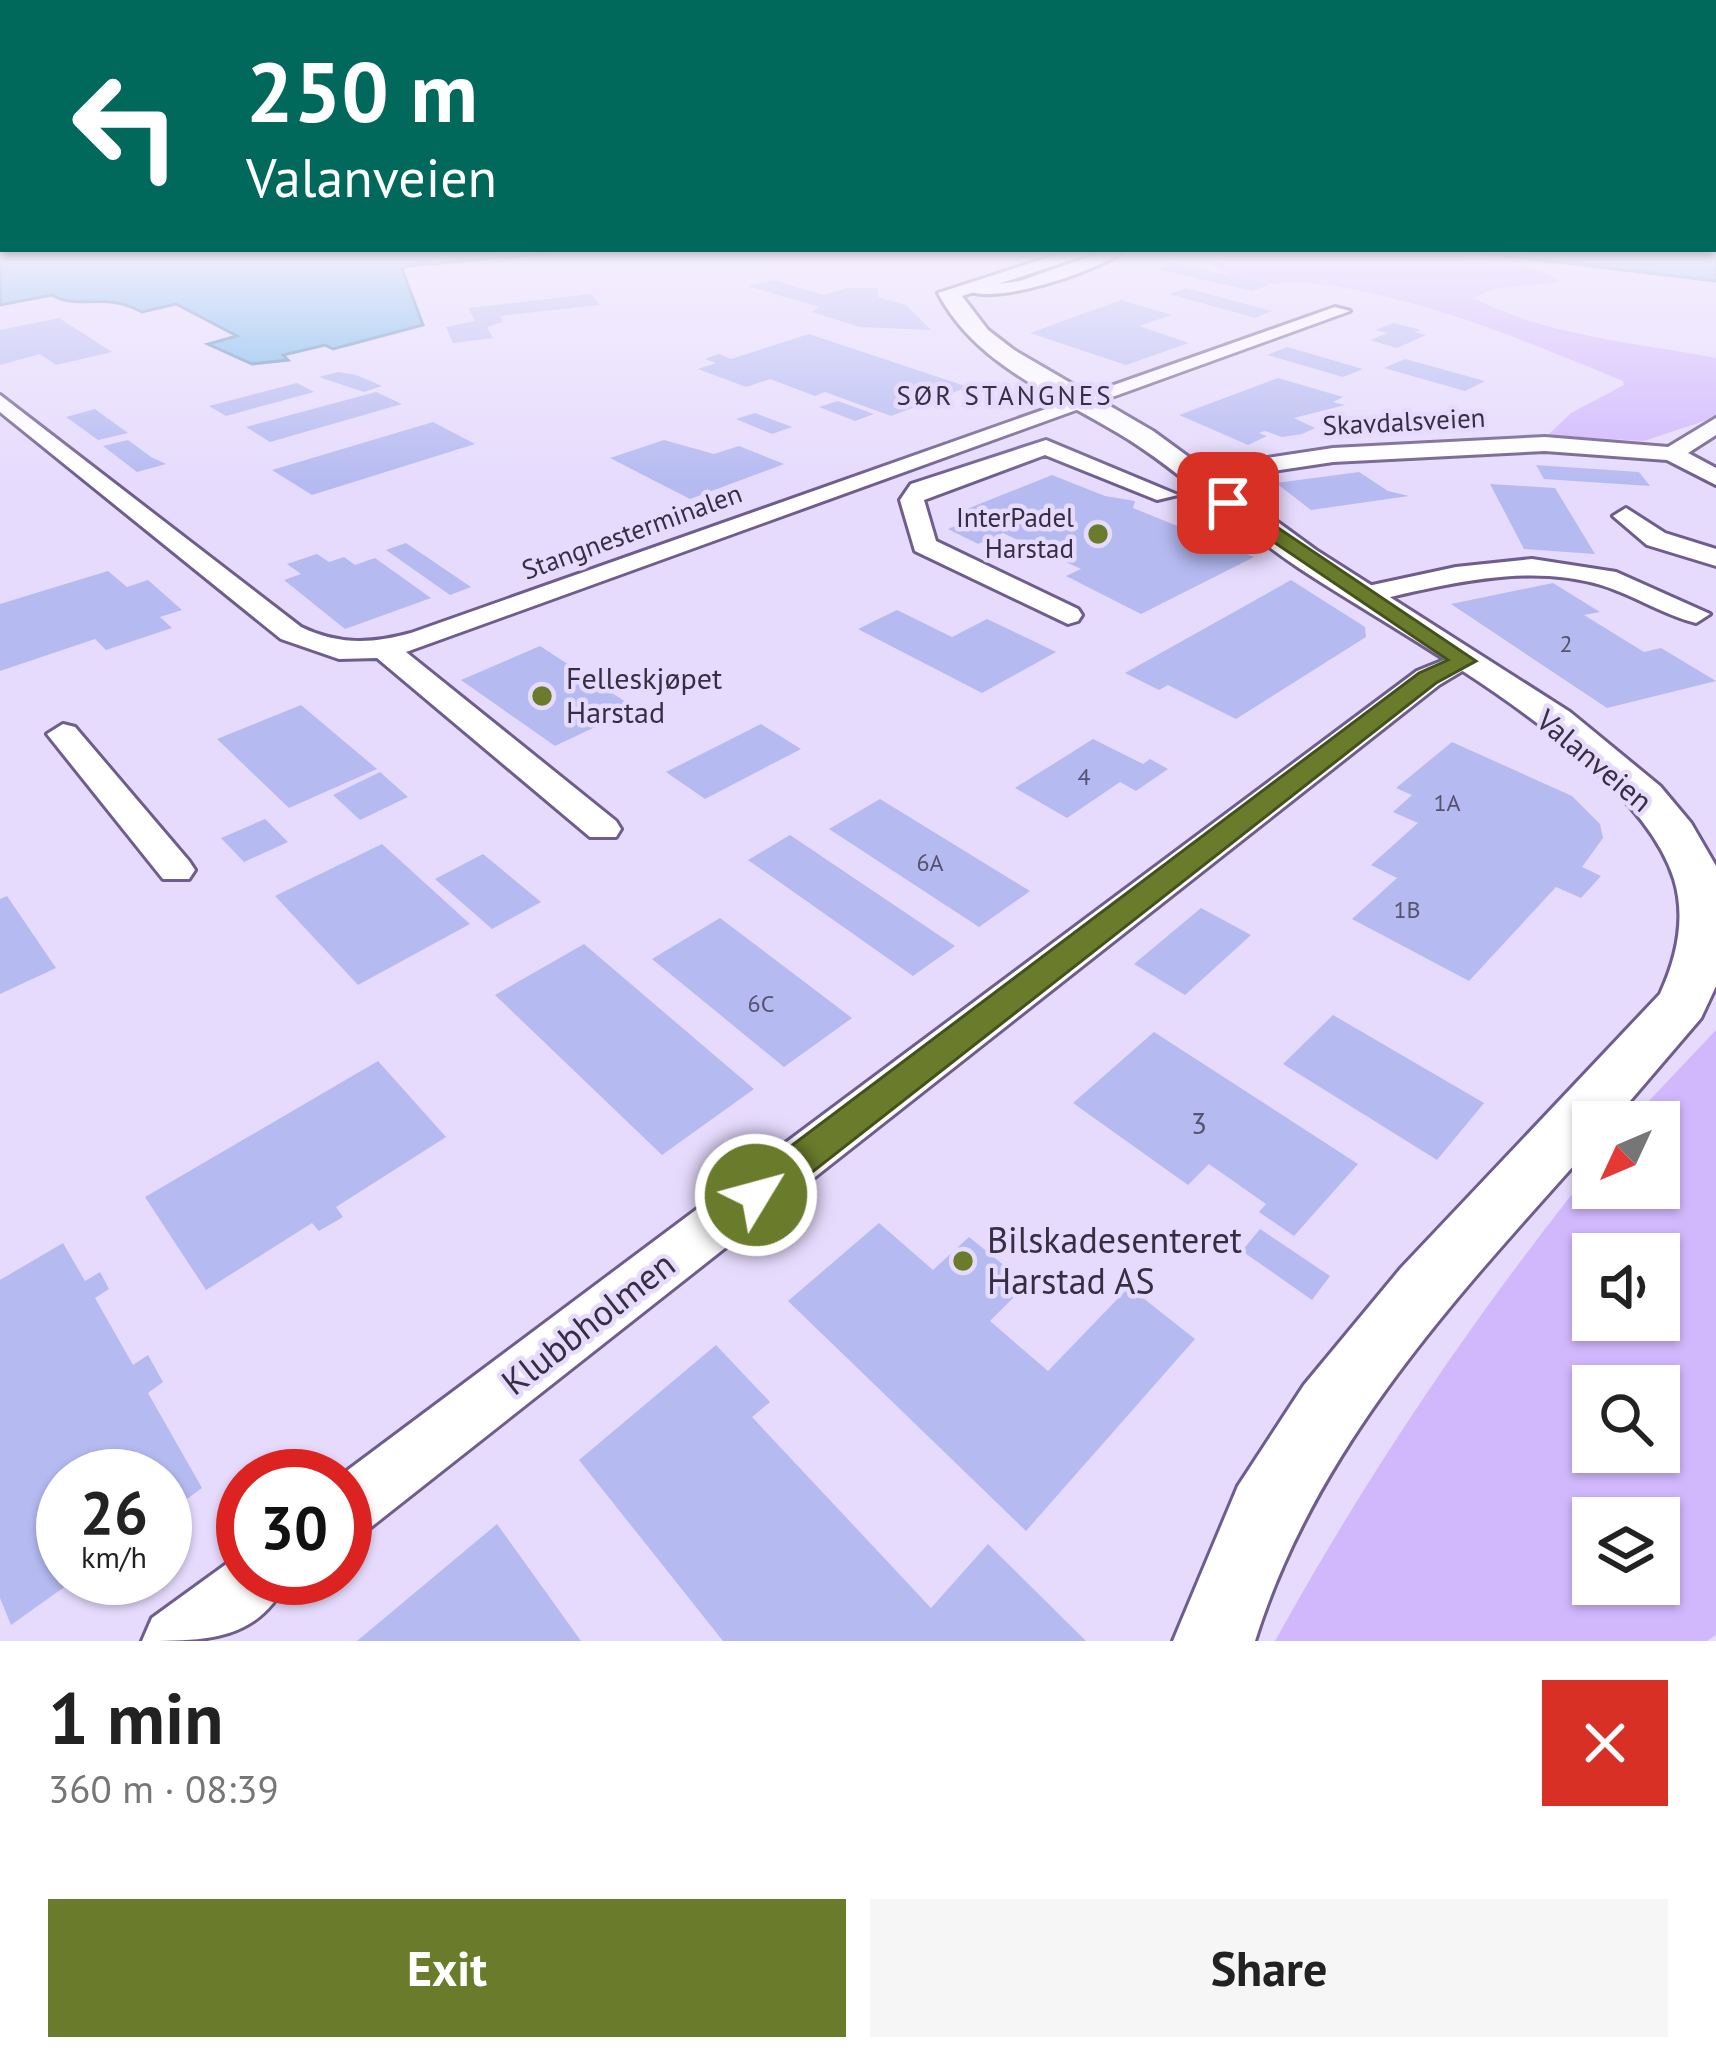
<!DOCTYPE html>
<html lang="en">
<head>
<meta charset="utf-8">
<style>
  :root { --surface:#fff; --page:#f6f6f6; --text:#222; --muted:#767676; --accent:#6a7c2b }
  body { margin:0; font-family:"PT Sans",sans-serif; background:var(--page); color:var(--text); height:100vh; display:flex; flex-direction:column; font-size:45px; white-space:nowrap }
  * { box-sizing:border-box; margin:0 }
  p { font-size:39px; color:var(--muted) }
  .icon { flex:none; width:66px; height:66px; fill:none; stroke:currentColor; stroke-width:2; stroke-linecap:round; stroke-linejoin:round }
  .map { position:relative; height:1641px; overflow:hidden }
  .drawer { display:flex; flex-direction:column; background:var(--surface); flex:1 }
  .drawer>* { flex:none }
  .guide { position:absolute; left:0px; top:0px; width:1716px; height:252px; box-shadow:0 3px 9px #0004; background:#00695c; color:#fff; overflow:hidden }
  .needle { width:78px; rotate:226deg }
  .tools { position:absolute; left:1572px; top:1101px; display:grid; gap:24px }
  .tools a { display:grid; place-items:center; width:108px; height:108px; border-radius:0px; background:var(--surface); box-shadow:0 3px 9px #0004; font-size:60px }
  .speed { position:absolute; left:36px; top:1449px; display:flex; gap:24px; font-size:60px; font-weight:700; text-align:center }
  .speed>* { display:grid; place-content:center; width:156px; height:156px; border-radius:50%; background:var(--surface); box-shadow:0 3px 9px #0004; line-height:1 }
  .speed small { font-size:30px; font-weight:400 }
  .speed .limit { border:18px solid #d22; background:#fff; color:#111 }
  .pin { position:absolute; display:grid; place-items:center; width:102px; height:102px; color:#fff; margin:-51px; border-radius:24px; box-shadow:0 6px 18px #0006 }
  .me { position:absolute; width:132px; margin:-66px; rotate:53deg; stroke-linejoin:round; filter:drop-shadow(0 0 9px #0008) }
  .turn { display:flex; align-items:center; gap:42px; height:252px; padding:0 48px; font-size:54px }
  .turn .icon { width:156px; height:156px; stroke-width:2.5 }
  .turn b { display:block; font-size:84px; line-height:102px }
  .round { display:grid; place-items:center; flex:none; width:126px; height:126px; border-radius:0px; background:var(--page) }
  .summary { display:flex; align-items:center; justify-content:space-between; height:204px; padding:0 48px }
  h1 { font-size:72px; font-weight:600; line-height:90px }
  .button { display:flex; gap:24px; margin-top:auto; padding:24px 48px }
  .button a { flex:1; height:138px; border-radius:0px; background:var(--accent); color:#fff; font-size:48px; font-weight:600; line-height:138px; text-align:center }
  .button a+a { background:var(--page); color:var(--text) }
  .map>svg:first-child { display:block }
  .green { fill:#d1b8fd; fill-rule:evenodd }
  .water { fill:#71b7e9; stroke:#5f8eb8; stroke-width:3 }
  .building { fill:#b5baf1 }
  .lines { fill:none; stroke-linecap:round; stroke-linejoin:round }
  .minor-casing { stroke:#6e5d8d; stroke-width:6 }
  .major-casing { stroke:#6e5d8d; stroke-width:6 }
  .minor { fill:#fff; fill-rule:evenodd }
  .major { fill:#fff; fill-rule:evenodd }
  .route { fill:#6a7c2b; stroke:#45511c; stroke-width:3 }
  .poi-dot { fill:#6a7c2b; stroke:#e6dbfd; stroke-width:4.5 }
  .labels { text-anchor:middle; stroke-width:9; stroke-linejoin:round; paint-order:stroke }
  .number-label { font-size:24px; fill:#56526f }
  .far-neighbourhood-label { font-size:27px; letter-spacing:3px; fill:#362f44; stroke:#e6dbfd }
  .far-street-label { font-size:27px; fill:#362f44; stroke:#e6dbfd }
  .far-poi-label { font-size:27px; fill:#362f44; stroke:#e6dbfd; text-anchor:end }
  .poi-label { font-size:30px; fill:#362f44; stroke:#e6dbfd; text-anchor:start }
  .street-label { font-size:30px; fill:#362f44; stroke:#e6dbfd }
  .near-number-label { font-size:30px; fill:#56526f }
  .near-poi-label { font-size:36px; fill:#362f44; stroke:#e6dbfd; text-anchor:start }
  .near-street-label { font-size:36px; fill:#362f44; stroke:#e6dbfd }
</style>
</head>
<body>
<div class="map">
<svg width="1716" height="1641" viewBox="0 0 1716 1641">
  <rect width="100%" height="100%" fill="#e6dbfd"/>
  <!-- green -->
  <path class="green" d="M1245 253H1442C1479 270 1528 257 1560 282L1493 289 1474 298C1546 336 1637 343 1716 358V417L1644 441 1548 435 1571 413 1624 385 1623 381C1524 340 1427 299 1320 284 1283 279 1249 294 1214 265Z
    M1716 1030V1635L1707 1641H1275C1368 1473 1473 1317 1593 1168V1188H1659V1122H1629ZM1593 1254H1659V1320H1593ZM1593 1386H1659V1452H1593ZM1593 1518H1659V1584H1593Z"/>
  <!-- water -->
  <path class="water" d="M0 253H553L407 266 402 269 423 325 333 349 325 345 283 355 288 360 252 364 208 344 237 336 176 304 142 312C104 291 79 311 52 295L0 305Z
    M1480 253H1716V281Z"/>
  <!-- building -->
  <path class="building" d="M1174 263 1269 285 1252 291 1157 269Z
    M773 280 824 295 847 288H878V297L906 305 931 330 860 327 812 312 819 307 748 286Z
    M1186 288 1272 311 1255 318 1169 294Z
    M592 294 600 305 500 316 503 322 487 327 493 338 453 343 446 327 475 321 468 308Z
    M1121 300 1172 315 1139 326 1189 343 1126 365 1030 333Z
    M59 318 112 352 56 365 40 354 0 365V330Z
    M1394 323 1421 330 1414 332 1426 335 1397 348 1370 340 1388 333 1375 330Z
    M809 334 968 387 891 416 825 392 815 396 770 379 746 387 698 369 716 363 705 359 719 354 731 359Z
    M1287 347 1363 369 1343 377 1267 355Z
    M1405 359 1485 381 1465 391 1384 368Z
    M338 372 356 375 382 386 364 392 319 377Z
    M1278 378 1343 397 1333 402 1345 405 1294 418 1315 428 1302 434 1282 437 1265 431 1259 433 1267 436 1248 445 1179 415Z
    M297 383 314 392 226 416 209 406Z
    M376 392 402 404 270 442 246 427Z
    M838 401 874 414 855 421 819 407Z
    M95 409 128 433 98 440 66 417Z
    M755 413 792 427 772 434 736 419Z
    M433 422 475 444 312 495 272 470Z
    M128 440 151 457 166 464 137 472 103 446Z
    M664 440 714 454 739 446 784 464 690 499 610 458Z
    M1536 465 1639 472 1650 486 1544 479Z
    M1359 472 1388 491 1409 496 1311 510 1276 483Z
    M1052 475 1105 496 1135 501 1133 508 1254 557 1141 614 1066 576 1081 569 1003 533 978 544 948 529 972 519 957 513Z
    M1490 484 1555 488 1595 554 1524 549Z
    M406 543 471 587 450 595 386 550Z
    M317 554 329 562 344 557 355 565 375 558 431 598 345 629 284 580 301 574 287 564Z
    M108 571 127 587 148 580 182 610 160 617 172 628 106 650 95 639 0 671V604Z
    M1291 580 1365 627 1366 637 1236 719 1168 685 1159 690 1125 673Z
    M1553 583 1600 612 1584 615 1644 652 1661 648 1716 681 1607 708 1451 604Z
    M897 610 952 637 987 619 1056 652 982 693 858 629Z
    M540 646 635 708 555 746 461 680Z
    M301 705 377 769 289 808 217 739Z
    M761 724 801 749 705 799 666 772Z
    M1093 739 1143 764 1150 759 1168 769 1136 791 1120 782 1067 818 1015 788Z
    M1452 742 1572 796 1600 824 1603 838 1582 867 1601 876 1581 898 1556 887 1469 981 1352 919 1397 878 1371 865 1418 823 1393 812 1412 795 1396 788Z
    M380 772 408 797 360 820 333 795Z
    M880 799 1030 891 979 927 829 829Z
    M265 819 288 842 244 862 221 838Z
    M790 835 955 946 913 976 748 860Z
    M382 844 470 924 358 985 275 896Z
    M483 854 541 902 492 929 435 879Z
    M7 896 56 968 0 994V899Z
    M1201 908 1251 935 1185 995 1134 964Z
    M720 918 852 1018 784 1067 652 959Z
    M584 944 754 1089 662 1155 495 995Z
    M1333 1015 1484 1103 1437 1160 1283 1064Z
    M1154 1032 1358 1164 1294 1236 1259 1212 1266 1204 1209 1164 1188 1185 1073 1103Z
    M378 1061 446 1137 336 1207 343 1217 319 1231 312 1223 206 1290 145 1197Z
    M879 1223 933 1270 969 1237 1027 1284 990 1321 1048 1371 1129 1287 1195 1339 1026 1531 788 1301Z
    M1260 1229 1330 1276 1312 1300 1242 1251Z
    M63 1243 85 1281 100 1272 109 1289 95 1298 133 1365 148 1355 163 1382 148 1393 202 1488 165 1515V1476H63V1578H77L11 1625 0 1598V1280Z
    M716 1345 770 1402 752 1417 931 1608 988 1544 1086 1641H723L579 1460Z
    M497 1524 581 1641H357Z"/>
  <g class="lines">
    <!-- minor casing -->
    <g class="minor-casing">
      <path id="minor" d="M1099 253H1121C1093 272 993 307 963 289L1020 281Z
        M1335 307 1350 311 406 652 616 821 621 829 616 837H590L377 658 339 659 281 639 0 412V395L301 627C338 645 372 644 411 633Z
        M1716 418V435L1688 453 1716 468V485L1667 460 1545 451 1333 462 1195 483 1183 476 1195 469 1333 448 1545 437 1668 447Z
        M1046 440 1178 495 1157 500 1045 455 924 500 936 541 1078 609 1082 615 1078 621 1068 624 915 551 900 500 911 484Z
        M1626 508 1665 533 1716 549V566L1647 545 1613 516Z
        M1532 559 1616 572 1710 614 1696 623C1663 615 1634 595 1601 585 1523 562 1441 586 1364 603L1350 595 1354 589 1456 567Z
        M1464 652 1479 661 1439 685 366 1531 345 1540V1476H340L1417 671Z
        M63 724 75 727 189 861 195 870 189 879H163L47 734Z
        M243 1552V1578H288C260 1641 206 1641 142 1641L152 1618Z"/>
    </g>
    <!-- major casing -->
    <g class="major-casing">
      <path id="major" d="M1062 253H1092L962 296 988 330 1014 350 1153 431 1316 550 1570 712 1660 786 1691 823 1716 866V986L1701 1018 1612 1122H1593V1144C1459 1294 1316 1445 1255 1641H1173L1238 1486 1304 1385 1401 1268 1660 994C1677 957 1686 918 1674 879 1636 758 1403 637 1299 568 1240 529 1190 479 1131 441 1063 398 977 368 938 293Z"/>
    </g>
    <!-- minor -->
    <use href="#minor" class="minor"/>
    <!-- major -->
    <use href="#major" class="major"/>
  </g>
  <!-- sky -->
  <linearGradient id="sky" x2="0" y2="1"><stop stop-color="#78b5e8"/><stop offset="0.52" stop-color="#f4effe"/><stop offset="1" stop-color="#f4effe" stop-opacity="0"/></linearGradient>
  <rect width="1716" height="482" fill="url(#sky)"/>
  <!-- route -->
  <path class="route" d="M1222 499H1235L1476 661 1436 683 769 1206 756 1210 742 1206 737 1195 742 1183 1419 673 1448 660 1222 507Z"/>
  <!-- markers -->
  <g class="poi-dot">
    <circle cx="1098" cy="534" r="12"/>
    <circle cx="542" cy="696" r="12"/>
    <circle cx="963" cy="1261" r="12"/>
  </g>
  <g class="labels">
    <!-- number labels -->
    <g class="number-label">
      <text x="1566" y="652">2</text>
      <text x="1084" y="785">4</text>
      <text x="1447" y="811">1A</text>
      <text x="930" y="871">6A</text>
      <text x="1407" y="918">1B</text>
      <text x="761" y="1012">6C</text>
    </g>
    <!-- far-neighbourhood labels -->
    <g class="far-neighbourhood-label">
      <text x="1005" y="405">SØR STANGNES</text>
    </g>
    <!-- far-street labels -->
    <g class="far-street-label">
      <text transform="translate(1404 422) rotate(-3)" y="9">Skavdalsveien</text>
      <text transform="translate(632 532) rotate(-20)" y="9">Stangnesterminalen</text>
    </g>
    <!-- far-poi labels -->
    <g class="far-poi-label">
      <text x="1074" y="527">InterPadel<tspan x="1074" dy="31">Harstad</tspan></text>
    </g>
    <!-- poi labels -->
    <g class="poi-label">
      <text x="566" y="689">Felleskjøpet<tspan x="566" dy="34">Harstad</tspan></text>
    </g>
    <!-- street labels -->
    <g class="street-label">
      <text transform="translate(1594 761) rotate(40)" y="10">Valanveien</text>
    </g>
    <!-- near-number labels -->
    <g class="near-number-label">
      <text x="1199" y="1134">3</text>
    </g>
    <!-- near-poi labels -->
    <g class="near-poi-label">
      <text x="987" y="1253">Bilskadesenteret<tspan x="987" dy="41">Harstad AS</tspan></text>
    </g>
    <!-- near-street labels -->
    <g class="near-street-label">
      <text transform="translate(588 1323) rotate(-38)" y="13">Klubbholmen</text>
    </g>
  </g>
</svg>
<div class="tools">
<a><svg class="needle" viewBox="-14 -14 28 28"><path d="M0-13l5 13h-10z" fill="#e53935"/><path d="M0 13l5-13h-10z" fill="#767676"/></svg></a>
<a><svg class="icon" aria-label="sound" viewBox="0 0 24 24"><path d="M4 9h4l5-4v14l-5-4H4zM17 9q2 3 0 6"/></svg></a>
<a><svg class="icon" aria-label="search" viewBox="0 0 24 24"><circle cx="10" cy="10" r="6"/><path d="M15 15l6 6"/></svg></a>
<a><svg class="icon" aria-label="layers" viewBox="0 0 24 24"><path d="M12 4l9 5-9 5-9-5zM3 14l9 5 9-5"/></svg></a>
</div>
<div class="speed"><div>26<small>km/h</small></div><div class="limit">30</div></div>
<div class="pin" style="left:1228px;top:503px;background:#d93025"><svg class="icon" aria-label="arrive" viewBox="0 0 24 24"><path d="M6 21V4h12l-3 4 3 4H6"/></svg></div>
<svg class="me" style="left:756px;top:1195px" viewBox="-20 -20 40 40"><circle r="17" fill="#6a7c2b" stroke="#fff" stroke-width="3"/><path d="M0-11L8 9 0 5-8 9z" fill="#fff"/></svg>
<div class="guide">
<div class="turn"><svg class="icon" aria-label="left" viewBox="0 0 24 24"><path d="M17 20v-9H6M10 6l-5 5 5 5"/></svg><div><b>250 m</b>Valanveien</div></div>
</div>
</div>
<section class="drawer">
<div class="summary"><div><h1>1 min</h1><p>360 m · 08:39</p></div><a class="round" style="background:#d93025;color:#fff"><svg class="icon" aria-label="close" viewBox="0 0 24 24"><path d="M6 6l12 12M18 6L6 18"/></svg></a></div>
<div class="button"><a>Exit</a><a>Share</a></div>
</section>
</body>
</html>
